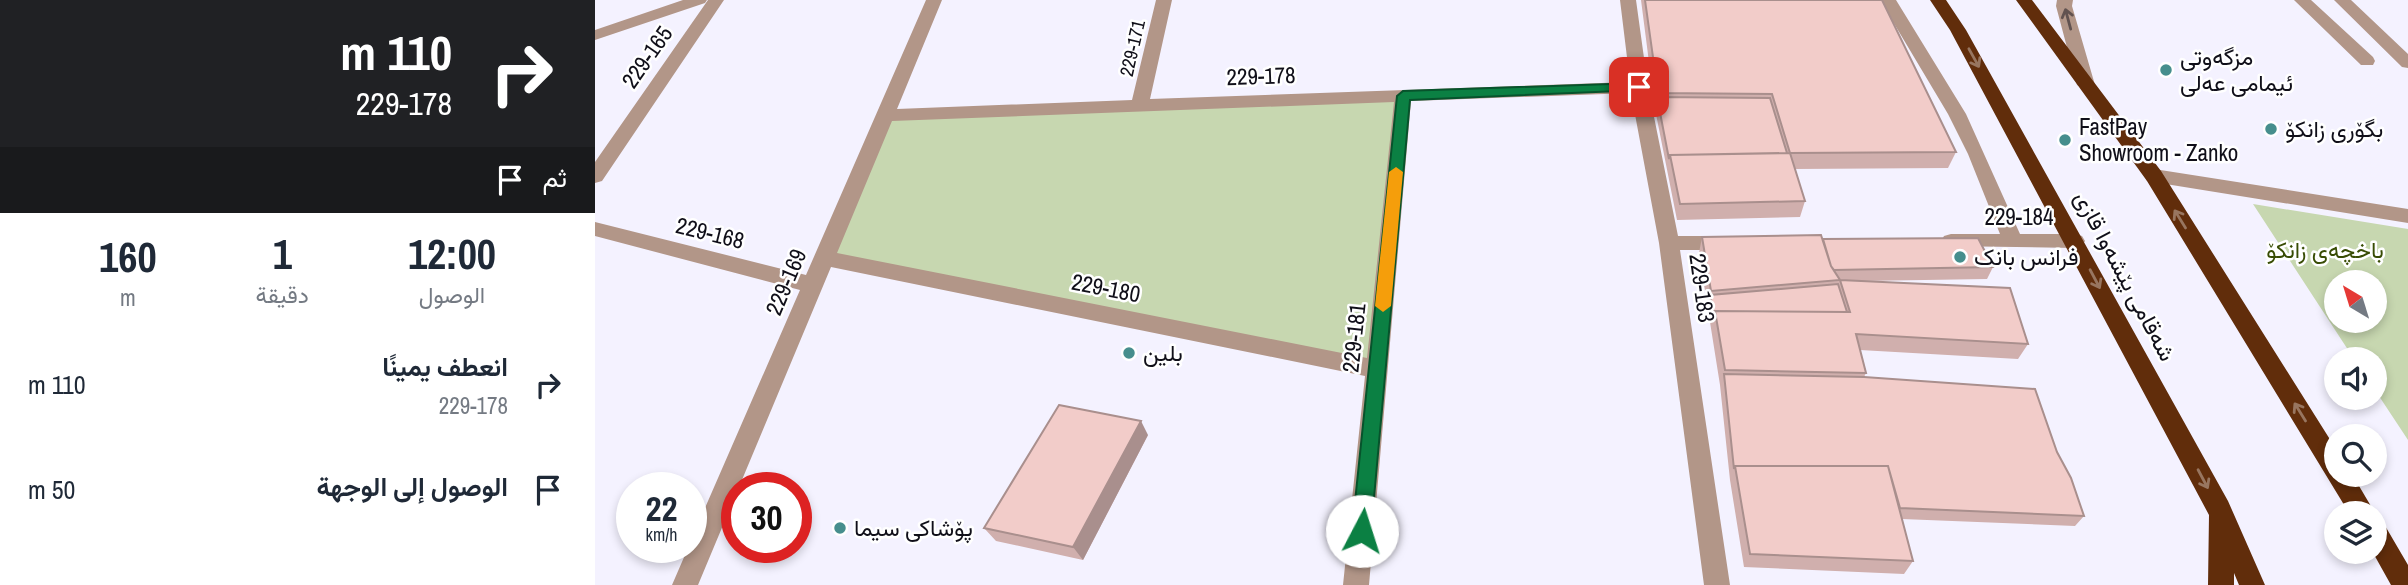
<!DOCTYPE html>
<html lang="ar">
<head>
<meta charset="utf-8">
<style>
  :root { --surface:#fff; --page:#f6f6f7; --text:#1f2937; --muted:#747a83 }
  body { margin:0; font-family:"Archivo Narrow",Vazirmatn,sans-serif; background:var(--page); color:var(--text); direction:rtl; height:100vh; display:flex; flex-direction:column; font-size:26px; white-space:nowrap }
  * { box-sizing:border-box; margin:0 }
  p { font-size:23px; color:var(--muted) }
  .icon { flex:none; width:38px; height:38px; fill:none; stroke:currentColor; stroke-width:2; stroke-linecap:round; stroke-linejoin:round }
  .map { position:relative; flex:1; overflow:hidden; direction:ltr }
  .drawer { display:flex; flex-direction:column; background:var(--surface); width:595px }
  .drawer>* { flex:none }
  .banner { background:#202124; color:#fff; overflow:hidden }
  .needle { width:46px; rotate:322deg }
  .fabs { position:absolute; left:1729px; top:270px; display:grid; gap:14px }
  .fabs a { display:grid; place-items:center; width:63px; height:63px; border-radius:50%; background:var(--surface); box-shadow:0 4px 10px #0003; font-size:35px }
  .speed { position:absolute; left:21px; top:472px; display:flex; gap:14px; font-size:35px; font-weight:700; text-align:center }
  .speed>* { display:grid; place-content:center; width:91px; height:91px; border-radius:50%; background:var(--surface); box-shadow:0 4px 10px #0003; line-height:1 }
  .speed small { font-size:18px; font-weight:400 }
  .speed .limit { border:10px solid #d22; background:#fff; color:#111 }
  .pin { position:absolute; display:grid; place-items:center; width:60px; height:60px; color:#fff; margin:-30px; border-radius:14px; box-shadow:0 4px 10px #0006 }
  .me { position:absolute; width:77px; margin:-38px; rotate:5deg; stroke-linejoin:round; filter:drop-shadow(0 0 5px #0008) }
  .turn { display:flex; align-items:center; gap:24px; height:147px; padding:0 28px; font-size:32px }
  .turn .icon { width:91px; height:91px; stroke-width:2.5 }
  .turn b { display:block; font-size:49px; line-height:60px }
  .then { display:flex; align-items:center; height:66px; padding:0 28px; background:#0003; gap:14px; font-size:26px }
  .eta { display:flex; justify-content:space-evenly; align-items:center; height:119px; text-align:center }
  .eta b { font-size:42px; font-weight:700; line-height:49px }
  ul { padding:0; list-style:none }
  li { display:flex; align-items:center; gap:21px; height:105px; padding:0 28px }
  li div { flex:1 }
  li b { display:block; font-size:26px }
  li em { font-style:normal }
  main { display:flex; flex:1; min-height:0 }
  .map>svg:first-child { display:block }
  .green { fill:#c7d7b0; fill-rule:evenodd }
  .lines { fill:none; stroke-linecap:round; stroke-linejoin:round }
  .minor { fill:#b29688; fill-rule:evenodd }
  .highway { fill:#612d0b; fill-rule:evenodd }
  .wall { fill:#d0afad }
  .shaded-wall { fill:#a98f8d }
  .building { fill:#f2ccc9; stroke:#a98f8d; stroke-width:2 }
  .oneway { stroke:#615250 }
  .oneway2 { stroke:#987660 }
  .route { fill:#0b8043; stroke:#07532c; stroke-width:2 }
  .slow { fill:#f59e0b }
  .poi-dot { fill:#468e8d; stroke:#fff; stroke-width:2.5 }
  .labels { text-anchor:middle; stroke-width:5; stroke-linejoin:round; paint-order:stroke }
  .far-street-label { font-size:19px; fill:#100f19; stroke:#fff }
  .street-label { font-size:23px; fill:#100f19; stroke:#fff }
  .poi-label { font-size:23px; fill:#100f19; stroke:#fff; text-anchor:start }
  .park-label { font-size:23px; fill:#384c04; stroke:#fff }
</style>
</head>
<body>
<main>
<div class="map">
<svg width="1813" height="585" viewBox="0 0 1813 585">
  <rect width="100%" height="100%" fill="#f4f2ff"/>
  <!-- green -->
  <path class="green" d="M808 96 782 369 230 258 291 115Z
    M1658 204 1813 229V440L1780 390V359H1759ZM1741 282H1780V320H1741Z"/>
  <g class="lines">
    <!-- minor -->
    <path class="minor" d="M88 0H112L110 3 0 40V30Z
      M113 0H129L7 181 0 183V162Z
      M331 0H347L302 109 537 100 561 0H577L555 99 1035 82 1025 0H1041L1053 87 1083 236H1135L1142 238 1145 243 1142 248 1135 250H1085L1135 585H1109L1064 243 1036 93 816 101 774 585H748L770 376 236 267 103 585H77L93 548H96V540L205 290 0 236V222L211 275ZM799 102 772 358 242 253 297 121Z
      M1285 0H1301L1371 114 1425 234H1480L1487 236 1490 241 1487 246 1480 248 1349 246 1346 241 1349 236 1356 234H1405L1373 154 1353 114Z
      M1462 0H1478L1477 6 1500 85 1497 89 1491 90 1482 85 1461 6Z
      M1699 0H1716L1778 57 1780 61 1778 65H1766Z
      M1739 0H1756L1813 54V68L1807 67Z
      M1559 169 1813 209V223L1552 181 1550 176 1552 171Z"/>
    <!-- highway -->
    <path class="highway" d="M1335 0H1351L1371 30 1633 501 1670 585H1644L1639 573V585H1613L1614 515 1355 30Z
      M1421 0H1437L1566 171 1741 449V474H1757L1780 513V515L1754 513 1552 181Z
      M1780 520 1789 524 1813 565V585H1796L1777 551H1780Z"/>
  </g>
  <!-- wall -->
  <path class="wall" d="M1046 0H1287L1361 152 1353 168 1200 169 1210 201 1205 217 1082 220 1060 109Z
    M1107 237 1228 239 1398 267 1392 279 1267 281 1433 344 1423 359 1265 350 1271 373 1269 377 1462 452 1489 516 1480 526 1307 519 1318 561 1309 574 1149 567 1135 480 1125 385 1104 253Z
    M553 435 488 560 401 541 389 528Z"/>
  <!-- shaded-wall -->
  <path class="shaded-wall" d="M546 421 553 435 488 560 478 547Z"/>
  <!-- building -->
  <path class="building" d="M1050 0H1287L1361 152 1195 153 1177 94 1063 93Z
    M1062 97 1175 98 1192 153 1075 155 1074 159Z
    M1195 153 1210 201 1085 204 1075 155Z
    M1226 235 1236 266 1245 280 1116 291 1107 237Z
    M1383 238 1398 267 1239 270 1236 266 1228 239Z
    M1245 280 1415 288 1433 344 1261 334 1271 373 1130 370 1120 311 1255 312Z
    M1243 284 1252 312 1120 311 1119 314 1115 295Z
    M1129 374 1269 377 1440 389 1462 452 1476 478 1489 516 1305 508 1293 466H1140L1139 469Z
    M464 405 546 421 478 547 389 528Z
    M1140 466H1293L1318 561 1155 554Z"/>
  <!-- one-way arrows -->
  <defs><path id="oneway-shaft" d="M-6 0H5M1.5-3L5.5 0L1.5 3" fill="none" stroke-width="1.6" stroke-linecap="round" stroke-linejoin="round" transform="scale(1.75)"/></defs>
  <use class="oneway" href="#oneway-shaft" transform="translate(1473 19) rotate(-105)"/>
  <g class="oneway2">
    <use href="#oneway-shaft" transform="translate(1379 58) rotate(61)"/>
    <use href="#oneway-shaft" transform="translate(1585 219) rotate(-122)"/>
    <use href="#oneway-shaft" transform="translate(1500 279) rotate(62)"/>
    <use href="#oneway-shaft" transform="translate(1705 412) rotate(-122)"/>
    <use href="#oneway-shaft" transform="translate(1608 479) rotate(62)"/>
  </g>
  <!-- route -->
  <path class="route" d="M1044 83 1048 84V90L815 100 776 531 773 537 767 540 760 537 757 531 802 96 808 91Z"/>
  <!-- slow -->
  <path class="slow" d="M801 167 808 172 796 306 788 312 780 306 794 172Z"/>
  <!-- markers -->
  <g class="poi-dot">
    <circle cx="1571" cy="70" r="7"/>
    <circle cx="1676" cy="129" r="7"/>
    <circle cx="1470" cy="140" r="7"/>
    <circle cx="1365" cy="257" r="7"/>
    <circle cx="534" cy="353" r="7"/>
    <circle cx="245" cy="528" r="7"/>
  </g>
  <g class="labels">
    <!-- far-street labels -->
    <g class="far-street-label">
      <text transform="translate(537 48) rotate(-77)" y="7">229-171</text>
    </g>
    <!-- street labels -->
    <g class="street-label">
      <text transform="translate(52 57) rotate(-55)" y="8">229-165</text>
      <text transform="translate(666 76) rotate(-2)" y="8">229-178</text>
      <text x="1424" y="225">229-184</text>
      <text transform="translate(115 233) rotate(14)" y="8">229-168</text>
      <text transform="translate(1530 276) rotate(62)" y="8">شەقامی پێشەوا قازی</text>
      <text transform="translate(191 282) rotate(-67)" y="8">229-169</text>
      <text transform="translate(511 288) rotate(11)" y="8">229-180</text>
      <text transform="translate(1107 288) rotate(82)" y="8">229-183</text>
      <text transform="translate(759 338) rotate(-84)" y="8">229-181</text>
    </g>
    <!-- poi labels -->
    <g class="poi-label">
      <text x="1585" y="65">مزگەوتی<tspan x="1585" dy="26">ئیمامی عەلی</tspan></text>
      <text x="1484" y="135">FastPay<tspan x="1484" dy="26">Showroom - Zanko</tspan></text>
      <text x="1690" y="137">بگۆری زانكۆ</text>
      <text x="1379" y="265">فرانس بانک</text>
      <text x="548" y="361">بلين</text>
      <text x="259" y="536">پۆشاکی سیما</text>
    </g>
    <!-- park labels -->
    <g class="park-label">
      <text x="1730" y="258">باخچەی زانکۆ</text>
    </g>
  </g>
</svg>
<div class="fabs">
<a><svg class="needle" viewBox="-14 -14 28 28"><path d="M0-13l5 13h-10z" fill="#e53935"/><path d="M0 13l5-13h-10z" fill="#747a83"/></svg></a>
<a><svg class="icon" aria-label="sound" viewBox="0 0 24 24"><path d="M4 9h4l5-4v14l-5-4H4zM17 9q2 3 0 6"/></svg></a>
<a><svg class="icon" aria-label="search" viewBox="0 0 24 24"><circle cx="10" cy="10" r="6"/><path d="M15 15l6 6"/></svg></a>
<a><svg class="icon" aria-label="layers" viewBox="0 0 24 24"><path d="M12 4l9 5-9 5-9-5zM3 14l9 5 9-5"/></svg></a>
</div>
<div class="speed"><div>22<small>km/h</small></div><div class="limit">30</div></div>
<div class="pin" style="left:1044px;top:87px;background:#d93025"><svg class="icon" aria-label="arrive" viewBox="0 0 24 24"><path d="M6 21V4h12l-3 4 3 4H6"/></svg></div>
<svg class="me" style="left:767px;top:531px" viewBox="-20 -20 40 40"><circle r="19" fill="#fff"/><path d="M0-13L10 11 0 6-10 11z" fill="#0b8043"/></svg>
</div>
<section class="drawer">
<div class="banner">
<div class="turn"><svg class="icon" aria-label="right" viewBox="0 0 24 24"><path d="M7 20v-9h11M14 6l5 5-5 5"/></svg><div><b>110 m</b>229-178</div></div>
<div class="then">ثم<svg class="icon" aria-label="arrive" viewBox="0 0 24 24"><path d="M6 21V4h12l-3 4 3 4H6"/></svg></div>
</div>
<div class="eta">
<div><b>12:00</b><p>الوصول</p></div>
<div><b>1</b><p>دقيقة</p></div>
<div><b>160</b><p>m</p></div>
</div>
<ul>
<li><svg class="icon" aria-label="right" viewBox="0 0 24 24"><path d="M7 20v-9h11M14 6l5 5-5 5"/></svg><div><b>انعطف يمينًا</b><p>229-178</p></div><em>110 m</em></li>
<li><svg class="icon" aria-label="arrive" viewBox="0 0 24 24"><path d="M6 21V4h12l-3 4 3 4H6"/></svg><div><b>الوصول إلى الوجهة</b></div><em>50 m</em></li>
</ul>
</section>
</main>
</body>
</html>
